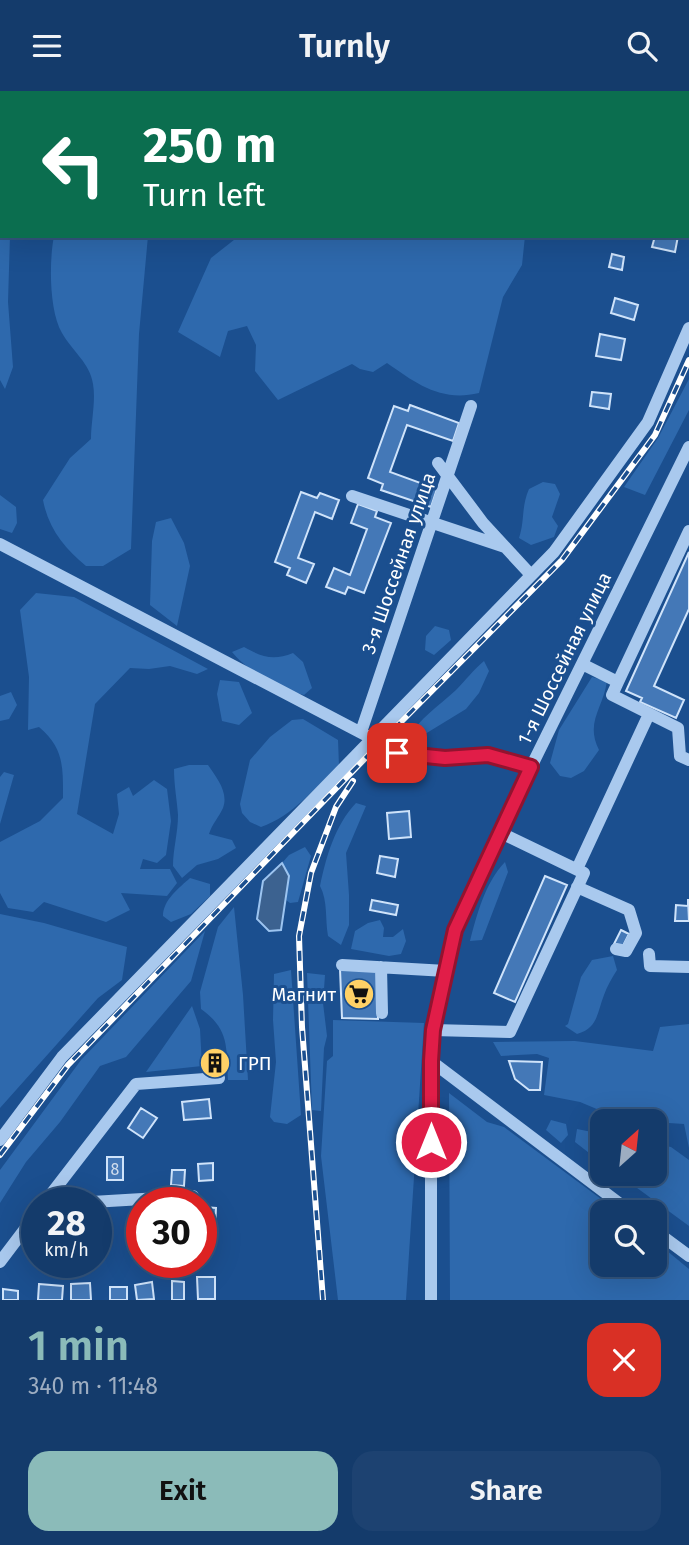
<!DOCTYPE html>
<html lang="en">
<head>
<meta charset="utf-8">
<style>
  :root { --surface:#143b6b; --page:#1d4271; --text:#f1f3f6; --muted:#9dadc1; --line:#33557e; --accent:#8bbbb9 }
  body { margin:0; font-family:"Fira Sans",sans-serif; background:var(--page); color:var(--text); height:100vh; display:flex; flex-direction:column; font-size:26px; white-space:nowrap }
  * { box-sizing:border-box; margin:0 }
  p { font-size:23px; color:var(--muted) }
  .icon { flex:none; width:38px; height:38px; fill:none; stroke:currentColor; stroke-width:2; stroke-linecap:round; stroke-linejoin:round }
  .map { position:relative; height:1209px; overflow:hidden }
  .drawer { display:flex; flex-direction:column; background:var(--surface); flex:1 }
  .drawer>* { flex:none }
  .banner { position:absolute; left:0px; top:0px; width:690px; height:147px; box-shadow:0 7px 28px #0002,0 0 0 2px var(--line); background:#0b6e4f; color:#fff; overflow:hidden }
  .needle { width:46px; rotate:27deg }
  .fabs { position:absolute; left:590px; top:1018px; display:grid; gap:14px }
  .fabs a { display:grid; place-items:center; width:77px; height:77px; border-radius:14px; background:var(--surface); box-shadow:0 7px 28px #0002,0 0 0 2px var(--line); font-size:35px }
  .speed { position:absolute; left:21px; top:1096px; display:flex; gap:14px; font-size:35px; font-weight:700; text-align:center }
  .speed>* { display:grid; place-content:center; width:91px; height:91px; border-radius:50%; background:var(--surface); box-shadow:0 7px 28px #0002,0 0 0 2px var(--line); line-height:1 }
  .speed small { font-size:18px; font-weight:400 }
  .speed .limit { border:10px solid #d22; background:#fff; color:#111 }
  .pin { position:absolute; display:grid; place-items:center; width:60px; height:60px; color:#fff; margin:-30px; border-radius:14px; box-shadow:0 4px 10px #0006 }
  .me { position:absolute; width:77px; margin:-38px; rotate:0deg; stroke-linejoin:round; filter:drop-shadow(0 0 5px #0008) }
  .turn { display:flex; align-items:center; gap:24px; height:147px; padding:0 28px; font-size:32px }
  .turn .icon { width:91px; height:91px; stroke-width:2.5 }
  .turn b { display:block; font-size:49px; line-height:60px }
  .round { display:grid; place-items:center; flex:none; width:74px; height:74px; border-radius:21px; background:var(--page) }
  .head { display:flex; align-items:center; justify-content:space-between; height:119px; padding:0 28px }
  h1 { font-size:42px; font-weight:600; line-height:52px; color:var(--accent) }
  .primary-button { display:flex; gap:14px; margin-top:auto; padding:14px 28px }
  .primary-button a { flex:1; height:80px; border-radius:21px; background:var(--accent); color:#111; font-size:28px; font-weight:600; line-height:80px; text-align:center }
  .primary-button a+a { background:var(--page); color:var(--text) }
  header { display:flex; justify-content:space-between; align-items:center; height:91px; padding:0 28px; background:var(--surface); font-size:32px; font-weight:600 }
  .map>svg:first-child { display:block }
  .green { fill:#2e69ad }
  .water { fill:#3c6290; stroke:#9cc4f0; stroke-width:2 }
  .lines { fill:none; stroke-linecap:round; stroke-linejoin:round }
  .stream { stroke:#9cc4f0; stroke-width:3.5 }
  .building { fill:#4478b7; stroke:#cfe3fa; stroke-width:2 }
  .minor { stroke:#a9c9ee; stroke-width:12 }
  .rail-casing { stroke:#fff; stroke-width:6 }
  .rail { stroke:#1b4f8f; stroke-width:3.5; stroke-dasharray:10; stroke-linecap:butt }
  .route-casing { stroke:#92132f; stroke-width:18 }
  .route { stroke:#e11d48; stroke-width:12 }
  .labels { text-anchor:middle; stroke-width:6; stroke-linejoin:round; paint-order:stroke }
  .number-label { font-size:16px; fill:#d0dded }
  .street-label { font-size:19px; fill:#fff; stroke:#1b4f8f }
  .poi-label { font-size:19px; fill:#fff; stroke:#1b4f8f; text-anchor:end }
</style>
</head>
<body>
<header><svg class="icon" aria-label="menu" viewBox="0 0 24 24"><path d="M4 6h16M4 12h16M4 18h16"/></svg>Turnly<svg class="icon" aria-label="search" viewBox="0 0 24 24"><circle cx="10" cy="10" r="6"/><path d="M15 15l6 6"/></svg></header>
<div class="map">
<svg width="689" height="1209" viewBox="0 0 689 1209">
  <rect width="100%" height="100%" fill="#1b4f8f"/>
  <!-- green -->
  <path class="green" d="M58 0H548L550 2H59Z
    M0 127 2 145H10L8 211 13 276 5 298 0 289Z
    M54 145H148L139 243 131 458 103 475H86C65 458 48 437 43 409L70 367 91 348C91 331 96 310 93 293 90 272 72 260 62 242 49 220 49 170 54 145Z
    M239 145H285L295 148V145H525L522 174 503 206 479 302C441 311 417 293 387 272L373 281 360 278 352 273 278 309 255 280 256 254 247 235 228 240 220 266 178 241 211 167Z
    M689 288V319L645 404 624 396 658 347Z
    M543 391 555 393 560 403 552 426 558 435 554 446 531 454 519 447C525 429 521 416 529 398Z
    M0 404 16 416 17 432 12 442 0 438Z
    M171 427 184 452 190 475 177 535 150 514 152 450 156 431Z
    M36 502 74 506 208 578 197 583 170 575 149 578 130 577 95 613 77 723 113 743 119 723 117 703 129 696 133 705 154 689 167 698 171 730 166 764 157 772 143 768 140 778H170L177 792 167 805 121 802 130 819 106 831 44 811 33 821 8 817 0 802V751L40 730 63 707C63 676 64 657 39 636L28 639 29 586 20 519Z
    M435 535 449 539 451 549 434 564 425 559 426 545Z
    M244 556C262 566 273 570 293 562L303 571 312 597 304 604C282 599 246 579 232 561Z
    M484 570 489 580 479 602 466 618 412 651 408 648C419 627 439 615 456 599 466 589 473 579 484 570Z
    M592 586 607 590C603 618 585 631 599 659L584 680 571 687 560 685 550 672 559 639Z
    M220 589 239 591 252 622 239 634 222 630 217 603Z
    M11 601 17 614 9 628 0 630V605Z
    M303 628 338 649 339 675C314 697 293 725 261 736L250 731 242 722 240 713 250 669 270 646 292 629Z
    M189 674H208C216 686 229 701 223 717 219 726 212 733 209 743L232 749 236 757 218 768 197 774 182 787 173 775C173 758 178 742 178 724 177 709 174 694 174 678Z
    M4 681 14 684 0 733V686Z
    M356 712 366 715 346 762 349 804V834L341 854 328 845C325 828 328 810 320 795 326 766 335 734 356 712Z
    M305 756 311 765 298 811 290 812 286 809 289 785 282 772 289 764Z
    M505 771 508 781 482 849 470 850C477 823 485 792 505 771Z
    M190 787 210 793V805L191 823 171 831 163 825C163 809 179 797 190 787Z
    M234 816 243 904 248 989H228C226 956 230 939 201 918L200 901 218 836Z
    M0 823 44 832 127 856 122 889 98 907 0 1017Z
    M380 829 384 837 383 846H393L403 838 406 850 401 863 389 865 351 858 355 840 368 832Z
    M205 840 191 890 126 966 100 975 60 1031 26 1071 0 1112V1079L81 969Z
    M613 865 617 879C612 887 607 895 604 904 597 922 598 937 577 943L565 935 568 933 581 886 592 869Z
    M291 879 301 1024 287 1033 274 1031 270 1026 276 971 273 929 274 883Z
    M307 882 325 884 323 912 327 945 324 957 321 1020 312 1019Z
    M192 915 200 938 202 975 146 981Z
    M333 929 424 932 406 1209H338L321 1065 327 970 333 965Z
    M689 933V1057L684 1033 623 1029 580 1011 544 1004 549 967 537 963 501 965 493 951 575 950 653 960 660 936Z
    M449 1002 487 1031 504 1036 620 1122H602V1174H654L655 1150 689 1178V1209H450Z
    M551 1029 566 1033 568 1044 561 1052 546 1039Z
    M577 1038 602 1043V1072L575 1051Z
    M655 1053 671 1056 689 1069V1135L618 1083H654Z"/>
  <!-- water -->
  <path class="water" d="M282 772 289 785 281 839 269 840 257 828 263 790Z"/>
  <g class="lines">
    <!-- stream -->
    <path class="stream" d="M414 2V0"/>
  </g>
  <!-- building -->
  <path class="building" d="M655 145H678L675 161 652 156Z
    M612 163 624 166 622 179 609 176Z
    M615 207 638 214 634 229 611 222Z
    M600 243 625 248 621 269 596 265Z
    M592 301 611 303 609 318 590 315Z
    M410 314 459 332 453 350 407 334 390 381 437 398 431 416 381 399 383 393 368 387 394 315 408 320Z
    M301 401 317 407 320 402 339 409 332 428 315 421 298 467 314 473 306 492 287 484 290 477 275 471Z
    M358 413 377 420 375 426 391 432 364 502 348 496 345 503 326 496 334 477 350 484 367 438 351 432Z
    M689 461V518L654 595 684 609 676 627 640 611 642 607 626 600Z
    M409 720 411 746 389 748 387 722Z
    M380 765 398 768 395 786 377 782Z
    M545 785 567 794 515 911 494 902Z
    M688 808 689 830H675L676 814 688 815Z
    M372 809 398 814 396 824 370 819Z
    M621 839 629 843 622 857 614 853Z
    M340 878 377 879 378 928 342 927Z
    M208 965H221V979H208Z
    M509 970 542 971 540 999H529L515 988Z
    M209 1008 211 1027 184 1029 182 1011Z
    M141 1017 157 1027 143 1047 128 1037Z
    M107 1066H123V1089H107Z
    M213 1072V1089L199 1090 198 1073Z
    M172 1079H185L184 1095 171 1094Z
    M203 1116 216 1117 215 1138 202 1137Z
    M136 1126H142V1141H136Z
    M37 1165V1171H53L48 1180 33 1171Z
    M197 1186H215V1208H198Z
    M172 1190 184 1191V1209H172Z
    M152 1191 154 1208 137 1209 135 1194Z
    M90 1192 91 1209H71V1193Z
    M39 1193 63 1195 62 1209H38Z
    M110 1196H127V1209H110Z
    M3 1198 18 1200V1209H3Z"/>
  <g class="lines">
    <!-- minor -->
    <path class="minor" d="M688 90H689
      M438 372 483 432 531 484
      M352 405 505 456
      M0 453 371 647
      M582 573 618 591 612 604 678 637 680 665 689 669
      M618 591 689 440
      M361 641 471 315
      M397 662 445 667 488 664 531 676
      M577 778 649 623
      M577 796 629 819 636 842 626 860 616 858
      M649 863 650 875 689 876
      M342 874 446 880
      M381 876 382 922
      M433 939 510 941 584 782 499 741
      M431 970 632 1122
      M0 1049 62 966 554 461 648 331 689 237
      M45 1111 136 993 219 987
      M92 1111 193 1105
      M654 1139 689 1165
      M0 1171 37 1122
      M431 1209V970L433 939 455 839 499 741 689 356"/>
    <!-- rail casing -->
    <g class="rail-casing">
      <path id="rail" d="M0 1064 68 974 379 653 562 469 655 344 689 269
        M323 1209 302 936 299 845 311 782 336 716 353 690"/>
    </g>
    <!-- rail -->
    <use href="#rail" class="rail"/>
  </g>
  <g class="lines">
    <!-- route casing -->
    <g class="route-casing">
      <path id="route" d="M397 662 445 667 488 664 531 676 455 839 433 939 431 970V1051"/>
    </g>
    <!-- route -->
    <use href="#route" class="route"/>
  </g>
  <!-- icons -->
  <defs>
    <g id="supermarket-disc" transform="scale(1.575)"><circle r="9.5" fill="#ffd166" stroke="#1b4f8f"/><path d="M-6-5.5h2.5l.6 2H6L4.5 2H-2.5L-4.4-4H-6ZM-1.5 3.2a1.3 1.3 0 1 0 .1 0ZM3 3.2a1.3 1.3 0 1 0 .1 0Z" fill="#111"/></g>
    <g id="building-disc" transform="scale(1.575)"><circle r="9.5" fill="#ffd166" stroke="#1b4f8f"/><path d="M-4-6H4V6H1V3H-1V6H-4ZM-2.5-4.3h1.7v1.8h-1.7ZM.8-4.3h1.7v1.8H.8ZM-2.5-1h1.7V.8h-1.7ZM.8-1h1.7V.8H.8Z" fill="#111"/></g>
  </defs>
  <g fill-rule="evenodd">
    <use href="#supermarket-disc" x="359" y="903"/>
    <use href="#building-disc" x="215" y="972"/>
  </g>
  <g class="labels">
    <!-- number labels -->
    <g class="number-label">
      <text x="115" y="1084">8</text>
    </g>
    <!-- street labels -->
    <g class="street-label">
      <text transform="translate(398 472) rotate(-71)" y="7">3-я Шоссейная улица</text>
      <text transform="translate(564 567) rotate(-64)" y="7">1-я Шоссейная улица</text>
    </g>
    <!-- poi labels -->
    <g class="poi-label">
      <text x="336" y="910">Магнит</text>
      <text x="238" y="979" text-anchor="start">ГРП</text>
    </g>
  </g>
</svg>
<div class="fabs">
<a><svg class="needle" viewBox="-14 -14 28 28"><path d="M0-13l5 13h-10z" fill="#e53935"/><path d="M0 13l5-13h-10z" fill="#9dadc1"/></svg></a>
<a><svg class="icon" aria-label="search" viewBox="0 0 24 24"><circle cx="10" cy="10" r="6"/><path d="M15 15l6 6"/></svg></a>
</div>
<div class="speed"><div>28<small>km/h</small></div><div class="limit">30</div></div>
<div class="pin" style="left:397px;top:662px;background:#d93025"><svg class="icon" aria-label="arrive" viewBox="0 0 24 24"><path d="M6 21V4h12l-3 4 3 4H6"/></svg></div>
<svg class="me" style="left:431px;top:1051px" viewBox="-20 -20 40 40"><circle r="17" fill="#e11d48" stroke="#fff" stroke-width="3"/><path d="M0-11L8 9 0 5-8 9z" fill="#fff"/></svg>
<div class="banner">
<div class="turn"><svg class="icon" aria-label="left" viewBox="0 0 24 24"><path d="M17 20v-9H6M10 6l-5 5 5 5"/></svg><div><b>250 m</b>Turn left</div></div>
</div>
</div>
<section class="drawer">
<div class="head"><div><h1>1 min</h1><p>340 m · 11:48</p></div><a class="round" style="background:#d93025;color:#fff"><svg class="icon" aria-label="close" viewBox="0 0 24 24"><path d="M6 6l12 12M18 6L6 18"/></svg></a></div>
<div class="primary-button"><a>Exit</a><a>Share</a></div>
</section>
</body>
</html>
